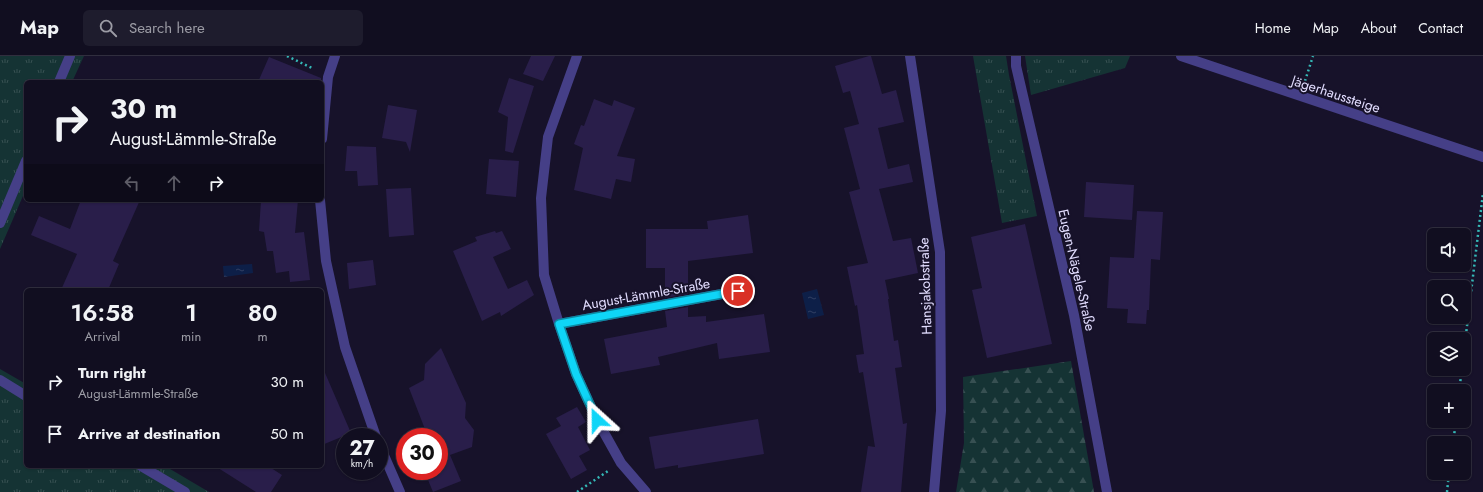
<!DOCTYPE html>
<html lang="en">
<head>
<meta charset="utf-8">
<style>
  :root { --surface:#110e20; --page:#1e1c2d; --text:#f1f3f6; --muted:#9c9ca5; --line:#302e3e }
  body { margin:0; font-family:Jost,sans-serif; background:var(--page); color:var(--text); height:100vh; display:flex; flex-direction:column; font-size:15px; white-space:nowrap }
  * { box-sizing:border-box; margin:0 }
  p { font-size:13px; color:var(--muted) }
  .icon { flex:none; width:22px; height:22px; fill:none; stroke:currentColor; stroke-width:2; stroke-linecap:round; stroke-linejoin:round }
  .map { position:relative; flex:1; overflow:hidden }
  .sheet { position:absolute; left:24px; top:232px; width:300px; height:180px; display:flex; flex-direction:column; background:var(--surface); border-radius:6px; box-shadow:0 1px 3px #0004,0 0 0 1px var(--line) }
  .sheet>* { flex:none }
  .hud { position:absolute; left:24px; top:24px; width:300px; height:122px; border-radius:6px; box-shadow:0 1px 3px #0004,0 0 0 1px var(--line); background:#110e20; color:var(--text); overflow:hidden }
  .fabs { position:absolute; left:1427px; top:172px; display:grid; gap:8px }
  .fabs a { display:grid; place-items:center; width:44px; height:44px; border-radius:6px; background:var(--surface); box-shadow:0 1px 3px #0004,0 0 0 1px var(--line); font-size:20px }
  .speed { position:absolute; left:336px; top:372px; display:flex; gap:8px; font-size:20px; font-weight:700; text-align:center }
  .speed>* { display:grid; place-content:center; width:52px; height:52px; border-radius:50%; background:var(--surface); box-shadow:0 1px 3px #0004,0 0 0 1px var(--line); line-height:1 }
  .speed small { font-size:10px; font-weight:400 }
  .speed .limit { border:6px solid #d22; background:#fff; color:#111 }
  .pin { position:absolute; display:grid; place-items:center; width:34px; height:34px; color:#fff; margin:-17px; border:2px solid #fff; border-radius:50%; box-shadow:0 1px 4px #0007 }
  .me { position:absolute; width:44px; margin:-22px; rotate:336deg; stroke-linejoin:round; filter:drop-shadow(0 0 3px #0008) }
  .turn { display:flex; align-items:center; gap:14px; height:84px; padding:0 20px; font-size:18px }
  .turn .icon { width:52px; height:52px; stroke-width:2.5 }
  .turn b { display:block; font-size:28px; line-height:34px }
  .lanes { display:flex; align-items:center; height:38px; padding:0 20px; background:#0003; justify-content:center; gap:20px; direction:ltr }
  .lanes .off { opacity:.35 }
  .eta { display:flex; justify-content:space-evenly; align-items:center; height:68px; text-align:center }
  .eta b { font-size:24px; font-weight:600; line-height:28px }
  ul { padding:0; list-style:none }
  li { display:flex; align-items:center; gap:12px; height:52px; padding:0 20px }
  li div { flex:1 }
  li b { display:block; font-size:15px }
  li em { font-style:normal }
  header { display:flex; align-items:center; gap:24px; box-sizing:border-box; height:56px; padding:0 20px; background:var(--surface); border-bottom:1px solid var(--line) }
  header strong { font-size:19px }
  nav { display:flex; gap:22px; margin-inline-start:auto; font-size:14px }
  .search { width:280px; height:36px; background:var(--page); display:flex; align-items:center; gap:10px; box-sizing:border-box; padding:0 14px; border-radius:6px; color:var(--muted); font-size:15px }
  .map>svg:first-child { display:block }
  .grass { fill:url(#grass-tufts) }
  .forest { fill:url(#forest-firs) }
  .water { fill:url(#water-ripples) }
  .building { fill:#291e4a }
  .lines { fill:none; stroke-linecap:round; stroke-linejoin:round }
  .path { stroke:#35b9b7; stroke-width:2.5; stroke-dasharray:2 3; stroke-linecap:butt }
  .minor { stroke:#453f87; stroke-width:10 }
  .route-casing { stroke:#0a8aa1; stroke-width:10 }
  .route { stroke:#0fd5f7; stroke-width:7 }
  .labels { text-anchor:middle; stroke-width:4; stroke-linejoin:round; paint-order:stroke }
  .street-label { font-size:14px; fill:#e1dcfe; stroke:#17122a }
</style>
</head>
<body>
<header>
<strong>Map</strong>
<div class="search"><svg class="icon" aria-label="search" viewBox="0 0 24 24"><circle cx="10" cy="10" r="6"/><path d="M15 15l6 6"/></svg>Search here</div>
<nav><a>Home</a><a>Map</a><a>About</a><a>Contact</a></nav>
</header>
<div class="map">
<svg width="1483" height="436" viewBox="0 0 1483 436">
  <defs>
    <pattern id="grass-tufts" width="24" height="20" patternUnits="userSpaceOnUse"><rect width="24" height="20" fill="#153334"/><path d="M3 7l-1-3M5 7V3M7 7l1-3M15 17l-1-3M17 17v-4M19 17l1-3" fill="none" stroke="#375052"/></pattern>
    <pattern id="forest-firs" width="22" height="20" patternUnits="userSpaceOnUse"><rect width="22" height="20" fill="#153334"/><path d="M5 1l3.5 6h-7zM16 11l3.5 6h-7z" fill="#375052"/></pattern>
    <pattern id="water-ripples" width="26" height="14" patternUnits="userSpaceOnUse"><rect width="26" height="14" fill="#0d1f48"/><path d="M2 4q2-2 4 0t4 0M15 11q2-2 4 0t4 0" fill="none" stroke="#303f63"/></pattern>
  </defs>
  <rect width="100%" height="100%" fill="#17122a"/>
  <!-- grass -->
  <path class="grass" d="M0 0H84L72 26H26V133L0 193Z
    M973 0H1006L1009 19 1037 160 1002 167Z
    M1025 0H1130L1125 12 1031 39Z
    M0 313 26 328V410H165L209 436H0Z"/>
  <!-- forest -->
  <path class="forest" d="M1071 305 1094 436H956L964 387 963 321Z"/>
  <!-- water -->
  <path class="water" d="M252 208 253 217 224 221 223 210Z
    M817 233 824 259 808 263 802 237Z"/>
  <!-- building -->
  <path class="building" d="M531 0H555L543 25 523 18Z
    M869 0H871L882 38 896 34 904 66 878 72 888 113 909 108 913 126 879 133 893 185 911 182 918 217 885 224 889 243H888L894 285 898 284 902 311 895 312 903 368 907 367 901 436H861L868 390 875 391 863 316 859 317 856 299 864 298 857 249 855 250 847 211 868 207 849 136 860 133 844 72 859 68 850 35 843 37 835 10Z
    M269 1 321 22V26H258Z
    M509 22 534 30 513 97 505 95 508 61 498 56Z
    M594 43 612 50 614 44 635 52 617 100 635 103 631 126 616 123 611 143 574 134 583 92 574 88 581 69 584 70Z
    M388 49 417 54 410 96 406 86 382 82Z
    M347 90 376 91 378 129 358 130 357 115H345Z
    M489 103 519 105 516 141 486 138Z
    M1086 126 1134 129 1132 164 1084 161Z
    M411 132 414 179 389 181 386 133Z
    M81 144H140L113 205 119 208 108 234H61L77 198 31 179 39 160 70 173Z
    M261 144H298L295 177 304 176 310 224 290 226 289 215 276 217 273 195H267L264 176 259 175Z
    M1137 155 1163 156 1160 204 1151 203 1149 254H1147L1146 268 1127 267 1128 253 1107 252 1110 201 1134 202Z
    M748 159 753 197 688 205V238L665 242V212H646V173H708L707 165Z
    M1025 168 1052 288 987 302 972 234 982 232 971 181Z
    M495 175 496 177 502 175 511 193 493 201 508 233 527 224 534 239 501 260 500 256 482 265 453 195 477 185 475 181Z
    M373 204 376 229 349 233 347 207Z
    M688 251V261L706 260V266L764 258 770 296 719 303 717 287 658 301 660 309 611 318 604 283 667 271 665 255Z
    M441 292 466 347 465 362 474 374 472 391 450 399 461 425 433 436 426 419 435 415H439V381H428L409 332 424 324 425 308Z
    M322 310 351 377 322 389Z
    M577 351 586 366 578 371 590 394 579 400 587 414 571 423 546 378 561 370 556 362Z
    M758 363 764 398 678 412V409L655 413 649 381Z
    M215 410H268L282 419 271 436H256Z"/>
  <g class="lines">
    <!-- path -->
    <path class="path" d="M287 0 314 13
      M1305 25 1313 0
      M1464 295 1483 137
      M1459 335 1462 313
      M1453 387 1456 365
      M577 436 608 415
      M1447 436 1449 417"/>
    <!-- minor -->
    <path class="minor" d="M577 0 548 81 541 142 544 219 559 268 576 318 597 364 621 407 646 436
      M910 0 940 196 941 355 934 436
      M1016 0V10L1074 259 1107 436
      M1181 0 1483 101
      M59 26 70 0
      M322 83 328 21 335 0
      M320 144 326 205 345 291 376 381
      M0 167 26 105
      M559 268 738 235
      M0 324 26 340
      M379 388 400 436
      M141 410 185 436"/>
  </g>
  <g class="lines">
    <!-- route casing -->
    <g class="route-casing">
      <path id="route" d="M597 364 576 318 559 268 738 235"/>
    </g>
    <!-- route -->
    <use href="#route" class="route"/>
  </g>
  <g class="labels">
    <!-- street labels -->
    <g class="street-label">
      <text transform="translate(1336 38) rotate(18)" y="5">Jägerhaussteige</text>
      <text transform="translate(1077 214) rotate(77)" y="5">Eugen-Nägele-Straße</text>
      <text transform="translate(925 230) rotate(-92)" y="5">Hansjakobstraße</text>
      <text transform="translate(646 238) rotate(-10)" y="5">August-Lämmle-Straße</text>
    </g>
  </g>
</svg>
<div class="fabs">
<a><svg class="icon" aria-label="sound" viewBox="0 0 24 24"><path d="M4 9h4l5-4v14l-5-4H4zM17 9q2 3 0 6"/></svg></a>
<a><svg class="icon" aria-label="search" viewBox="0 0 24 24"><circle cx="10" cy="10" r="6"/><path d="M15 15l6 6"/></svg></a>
<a><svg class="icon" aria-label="layers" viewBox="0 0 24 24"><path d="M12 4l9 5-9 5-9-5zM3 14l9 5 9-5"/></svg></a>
<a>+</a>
<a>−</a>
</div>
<div class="speed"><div>27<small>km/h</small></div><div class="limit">30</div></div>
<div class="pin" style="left:738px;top:235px;background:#d93025"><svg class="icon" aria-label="arrive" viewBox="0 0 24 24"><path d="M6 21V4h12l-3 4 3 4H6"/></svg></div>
<svg class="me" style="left:597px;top:364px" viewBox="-20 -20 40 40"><path d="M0-17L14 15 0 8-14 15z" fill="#0fd5f7" stroke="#fff" stroke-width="4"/></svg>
<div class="hud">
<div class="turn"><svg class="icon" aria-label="right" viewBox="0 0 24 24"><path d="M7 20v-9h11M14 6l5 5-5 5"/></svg><div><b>30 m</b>August-Lämmle-Straße</div></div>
<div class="lanes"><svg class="icon off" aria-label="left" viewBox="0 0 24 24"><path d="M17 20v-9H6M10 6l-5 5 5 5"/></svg><svg class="icon off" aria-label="ahead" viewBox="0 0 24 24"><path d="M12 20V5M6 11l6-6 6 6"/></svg><svg class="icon" aria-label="right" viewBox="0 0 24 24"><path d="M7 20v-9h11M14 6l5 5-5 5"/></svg></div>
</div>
<section class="sheet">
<div class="eta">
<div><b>16:58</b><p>Arrival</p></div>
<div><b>1</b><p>min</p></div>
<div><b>80</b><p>m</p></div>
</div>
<ul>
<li><svg class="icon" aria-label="right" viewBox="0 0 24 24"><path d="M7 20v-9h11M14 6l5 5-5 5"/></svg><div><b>Turn right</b><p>August-Lämmle-Straße</p></div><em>30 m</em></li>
<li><svg class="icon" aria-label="arrive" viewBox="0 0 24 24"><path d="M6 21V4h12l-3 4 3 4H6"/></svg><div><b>Arrive at destination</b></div><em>50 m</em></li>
</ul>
</section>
</div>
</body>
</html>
